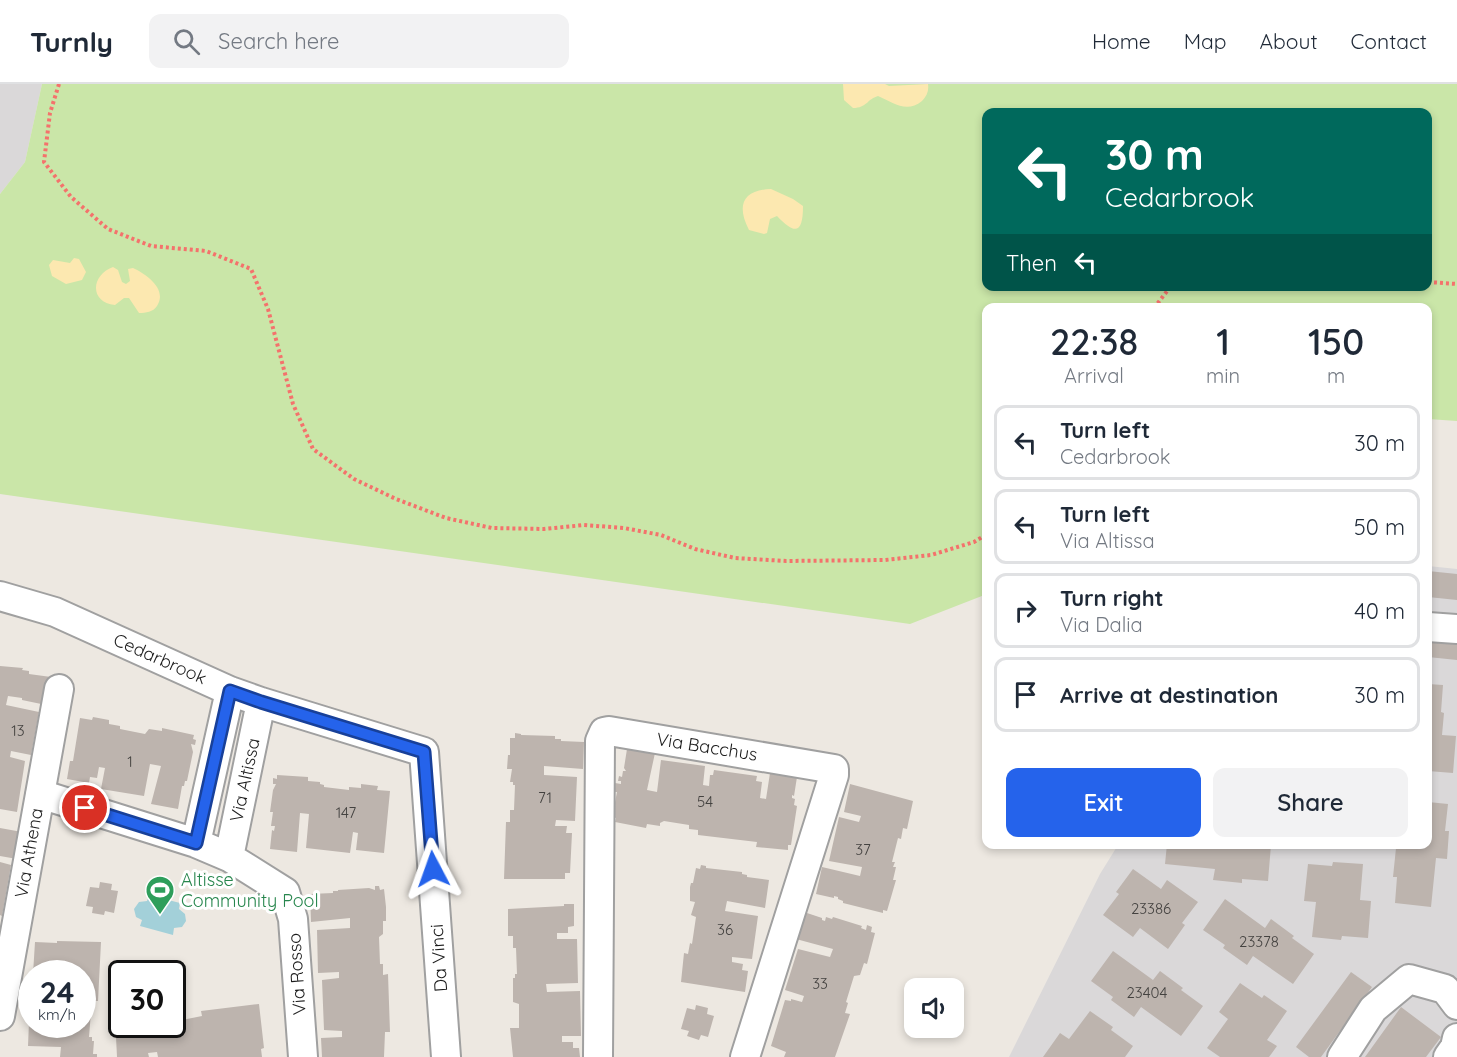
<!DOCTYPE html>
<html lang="en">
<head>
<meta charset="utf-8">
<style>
  :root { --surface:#fff; --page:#f2f2f3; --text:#1f2937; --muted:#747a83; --line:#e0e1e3; --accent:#2563eb }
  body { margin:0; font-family:Quicksand,sans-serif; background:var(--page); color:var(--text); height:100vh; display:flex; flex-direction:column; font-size:22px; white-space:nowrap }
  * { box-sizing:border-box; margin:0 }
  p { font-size:20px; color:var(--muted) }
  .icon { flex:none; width:33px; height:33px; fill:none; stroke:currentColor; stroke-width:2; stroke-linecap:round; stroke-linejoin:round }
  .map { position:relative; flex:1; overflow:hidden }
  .panel { position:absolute; left:982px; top:219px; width:450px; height:546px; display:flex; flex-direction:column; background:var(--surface); border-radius:12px; box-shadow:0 3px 9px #0003 }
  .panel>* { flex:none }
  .top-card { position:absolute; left:982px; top:24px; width:450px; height:183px; border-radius:12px; box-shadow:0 3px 9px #0003; background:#00695c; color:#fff; overflow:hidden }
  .fabs { position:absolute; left:904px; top:894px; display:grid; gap:12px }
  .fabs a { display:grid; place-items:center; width:60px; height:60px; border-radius:12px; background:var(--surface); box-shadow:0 3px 9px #0003; font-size:30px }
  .speed { position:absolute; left:18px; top:876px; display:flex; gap:12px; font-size:30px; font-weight:700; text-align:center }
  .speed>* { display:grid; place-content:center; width:78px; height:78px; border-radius:50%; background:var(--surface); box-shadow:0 3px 9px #0003; line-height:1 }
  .speed small { font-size:15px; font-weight:400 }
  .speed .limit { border:3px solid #111; border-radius:9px; background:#fff; color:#111 }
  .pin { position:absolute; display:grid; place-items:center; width:51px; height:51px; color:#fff; margin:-26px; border:3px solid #fff; border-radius:50%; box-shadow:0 2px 6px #0007 }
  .me { position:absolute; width:66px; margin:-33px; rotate:356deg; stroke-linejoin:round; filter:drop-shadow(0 0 4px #0008) }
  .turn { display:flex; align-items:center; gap:21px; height:126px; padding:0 24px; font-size:27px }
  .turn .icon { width:78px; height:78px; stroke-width:2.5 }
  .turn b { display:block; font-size:42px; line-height:51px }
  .then { display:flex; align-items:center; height:57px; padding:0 24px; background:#0003; gap:12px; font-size:22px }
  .eta { display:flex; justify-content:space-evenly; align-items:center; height:102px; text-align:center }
  .eta b { font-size:36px; font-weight:600; line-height:42px }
  .primary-button { display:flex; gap:12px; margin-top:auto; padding:12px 24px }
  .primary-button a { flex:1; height:69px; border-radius:12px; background:var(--accent); color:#fff; font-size:24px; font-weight:600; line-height:69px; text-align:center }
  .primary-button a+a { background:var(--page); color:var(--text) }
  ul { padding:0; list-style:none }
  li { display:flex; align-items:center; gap:18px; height:75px; margin:0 12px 9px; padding:0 12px; border:3px solid var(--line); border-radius:12px }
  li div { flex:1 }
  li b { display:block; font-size:22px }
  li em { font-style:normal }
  header { display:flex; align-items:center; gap:36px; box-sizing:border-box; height:84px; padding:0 30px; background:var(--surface); border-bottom:2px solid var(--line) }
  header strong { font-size:28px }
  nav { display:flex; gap:33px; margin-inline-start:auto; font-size:21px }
  .search { width:420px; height:54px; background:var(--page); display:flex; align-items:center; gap:15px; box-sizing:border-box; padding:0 21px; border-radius:12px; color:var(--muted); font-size:22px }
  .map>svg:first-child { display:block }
  .residential { fill:#dad8d9 }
  .grass { fill:#cae6a8; fill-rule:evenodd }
  .sand { fill:#fce8b0 }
  .water { fill:#a3d0d9 }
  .building { fill:#bdb4ae }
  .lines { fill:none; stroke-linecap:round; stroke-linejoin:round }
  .street-casing { stroke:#a0a0a0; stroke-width:32 }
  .path { stroke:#f4726c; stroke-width:4; stroke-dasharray:3 3; stroke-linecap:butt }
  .street { stroke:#fff; stroke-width:28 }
  .route-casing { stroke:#184099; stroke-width:15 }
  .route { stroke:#2563eb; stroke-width:10 }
  .labels { text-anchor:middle; stroke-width:6; stroke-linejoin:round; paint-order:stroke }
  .number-label { font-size:15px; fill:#444240 }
  .street-label { font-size:18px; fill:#1c1c1c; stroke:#fff }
  .leisure-label { font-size:18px; fill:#27864d; stroke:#fff; text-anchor:start }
</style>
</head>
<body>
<header>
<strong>Turnly</strong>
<div class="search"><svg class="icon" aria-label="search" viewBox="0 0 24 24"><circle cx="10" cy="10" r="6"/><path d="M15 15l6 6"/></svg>Search here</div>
<nav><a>Home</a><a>Map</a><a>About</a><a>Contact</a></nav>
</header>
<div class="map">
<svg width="1457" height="973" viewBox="0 0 1457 973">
  <rect width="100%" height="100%" fill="#ede8e1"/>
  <!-- residential -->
  <path class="residential" d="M0 0H42L25 78 0 110Z
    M1428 482 1457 485V973H1009L1100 790 1118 761 1428 760Z"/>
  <!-- grass -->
  <path class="grass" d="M42 0H1457V337L1428 335V224H987V510L910 540 0 410V110L25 78ZM987 28H1428V202H987Z"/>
  <!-- sand -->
  <path class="sand" d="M843 0H885L889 2 928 0C929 7 927 12 922 17 906 30 893 18 878 12 867 15 867 24 853 24L844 16Z
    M771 105 793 115 803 122C803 150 795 151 777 132L770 135 767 149 764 150 749 146C736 121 743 106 771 105Z
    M74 174 79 175 86 188 82 196 66 200 52 192 49 181 53 176 70 179Z
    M113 183 118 186 122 198 126 200 130 197 128 185 133 184C146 190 168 205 157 222 153 228 146 229 139 229L129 214H124L115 221C89 218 91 191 113 183Z"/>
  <!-- water -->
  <path class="water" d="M149 811 180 819 179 825 185 830 186 837 182 843 174 844 173 851 140 842 142 836 136 833 134 825 139 818 147 817Z"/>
  <!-- building -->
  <path class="building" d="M1428 487 1457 490V516L1428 513Z
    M1428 547 1457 550V576L1428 573Z
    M0 582 23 584 22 586 29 587V590L51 593 46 621 22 616V614L8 612 6 621 39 628 31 671 11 667 10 673 25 677 17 728 0 725Z
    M1428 600 1443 601 1441 628 1444 629 1442 651 1456 652 1453 689 1428 687Z
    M93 633 109 636V640L120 642V645L145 650 149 645 162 647V644L194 651 193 655 196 656 195 661 191 660 193 668 187 697H185L184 702H182L178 725 151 720 161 682 150 680 144 712 101 705 105 684 99 683 97 694 90 693 89 699 67 695 70 677H73L80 634 92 636Z
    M515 649 521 650V651L555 652V655H561V657L584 658 583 685 544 682V691L577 693 575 737 556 736 555 742H567L566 749H572L570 789H565V795H504L506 738H510V726H514L515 701H513V698H510L512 685H507L508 671H510V654H515Z
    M627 665 655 669 647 706 657 708 661 676 705 682 703 701 709 702 710 691H713L714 686 757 692 756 697 762 698 760 714 766 715 770 689 797 693 794 712 792 711V714L795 715 794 721 797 722 791 761H788V766L756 763 757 758 698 751V746L689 745V741L664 737 660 739V742L647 740 646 744 615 738 616 734 612 733 617 708H614L615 699 621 700V697H618L619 692 622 693 623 687H626L624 684Z
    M277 691 308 693V697L320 698V700L324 701V703L349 706V703L361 704V700L378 702 377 706 390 707 384 769 356 766 358 749 353 748 350 769 306 764 309 730 300 729 297 768 270 765 272 746 274 747 275 742H271L273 728H270L273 706 276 700H273V694L277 695Z
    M850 700 913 717 907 745 903 744 901 755 898 754 892 778H895L893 783H896L893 796H896L887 827 883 826V829L843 819V817L838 815V813L834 812V814L816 810 822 783 860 792 862 783 829 777 839 733 859 738 861 732 844 728Z
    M1428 718 1448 720 1445 747H1449L1447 775 1436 774 1431 823 1395 819 1397 793H1393L1396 764 1407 765V760H1428Z
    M0 744 22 748 17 775 0 772Z
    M1167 760 1271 761 1268 797 1242 795V799L1213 796 1215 785 1165 780Z
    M0 778 11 781 2 832 0 831Z
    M1333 778 1363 780 1360 816 1371 817 1368 854 1342 852 1341 856 1312 853 1316 818 1304 817 1308 780 1332 782Z
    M701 781 706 782V784L742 788V790L747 791V793L769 796 765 824 727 817 725 827 758 832 752 875 732 873V878L743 880 742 886 748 887 745 908 681 898 684 869 688 870 690 859 692 860 696 833 691 831 695 818 690 817V803L691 799H693L696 784 700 785Z
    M1133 785 1161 805 1167 796 1198 818 1182 839 1185 841 1168 865 1140 844 1133 853 1103 831 1119 810 1116 808Z
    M100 798 112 800 111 806 118 807 114 829 105 827 104 831 92 829 93 823 86 822 90 803 99 804Z
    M375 802H379L380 806 384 805 386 823V837H383V850L379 853 380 880H383V891L388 890 390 948H385L384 973H322L321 954 342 953V947L324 946 322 896 339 894V888L318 889 317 846 350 844V834L311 838 310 810 333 809V807H338V806L369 804 375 806Z
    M1225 815 1265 844 1271 835 1294 852 1292 854 1314 870 1293 900 1253 872 1247 881 1223 864 1225 861 1203 846Z
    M564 820H574V842L568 843V849H557V855H577L578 899 546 900 547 908 580 907 581 952H562V958H573V964H579L580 973H513L510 944H519V920L513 918V894H515V890H517L516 864H513V852H508V825L564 822Z
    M804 828 822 834V836L825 837 826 833 832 835 833 833 862 842 861 844 866 846 867 841 872 843 871 848 875 849 867 880 864 879 860 891 854 892 846 918 848 919 845 929 850 930 835 973H784L786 968 771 962 785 916 791 917V915L802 918 804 912 785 906 798 865 830 873 833 865 796 855Z
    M57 857 101 858 98 917H94L93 928H91L89 953H92V957H94L93 970H97V973H60L61 963 28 962 30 914H32V940H82V890H33L35 858 57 859Z
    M1113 867 1153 896 1160 887 1183 904 1181 906 1203 922 1181 952 1141 923 1134 933 1111 916 1113 913 1091 897Z
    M1351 888 1372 903 1321 973H1309L1296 963Z
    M1240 899 1262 914 1264 911 1287 927 1267 956 1277 962 1269 973H1220L1207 964 1228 935 1219 928Z
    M259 920 264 964 261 965 262 973H158L157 968 148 969 149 973H117L116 953 119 949V947L115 948 114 941H118V937H122V940H172V938L202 932 201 927Z
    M696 921 708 924 707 930 714 932 708 953 701 951 699 956 687 952 689 947 681 945 687 924 695 926Z
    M1401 923 1441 953 1426 973H1365Z
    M1090 927 1113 943 1111 946 1133 962 1125 973H1043L1060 949 1069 955Z"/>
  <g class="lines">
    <!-- street casing -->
    <g class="street-casing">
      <path id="street" d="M0 512 55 528 230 607 261 618 424 668 446 973
        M1428 543 1457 545
        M40 710 196 759 229 773 285 808 293 835 303 973
        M196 759 230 607
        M229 773 261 618
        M0 932 59 605
        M598 973 600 657 604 648 609 647 834 685V691L745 973
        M1342 973 1373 925 1409 895 1445 905 1457 921
        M1448 973 1455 963 1457 954"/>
    </g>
    <!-- path -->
    <path class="path" d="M59 0 50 29 44 78 71 113 108 145 151 162 206 167 251 185 268 225 293 320 313 365 354 395 396 415 446 434 492 444 544 445 584 441 624 444 661 451 695 465 735 474 786 477 885 476 931 471 974 458 987 450
      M1428 198 1457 200
      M1154 224 1171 202"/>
    <!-- street -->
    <use href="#street" class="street"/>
  </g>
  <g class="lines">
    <!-- route casing -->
    <g class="route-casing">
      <path id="route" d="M85 724 196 759 230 607 261 618 424 668 433 785"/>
    </g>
    <!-- route -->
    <use href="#route" class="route"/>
  </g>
  <!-- icons -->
  <defs>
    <g id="stadium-pin" transform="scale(1.5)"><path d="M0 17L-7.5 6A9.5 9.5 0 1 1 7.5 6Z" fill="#2e9e5b" stroke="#fff"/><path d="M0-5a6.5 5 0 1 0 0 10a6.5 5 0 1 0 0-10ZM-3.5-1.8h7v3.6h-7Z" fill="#fff"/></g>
  </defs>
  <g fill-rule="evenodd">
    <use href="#stadium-pin" x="160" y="806"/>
  </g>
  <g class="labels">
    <!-- number labels -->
    <g class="number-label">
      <text x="18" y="652">13</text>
      <text x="130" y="683">1</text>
      <text x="545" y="719">71</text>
      <text x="705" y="723">54</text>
      <text x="346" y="734">147</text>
      <text x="863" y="771">37</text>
      <text x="1151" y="830">23386</text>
      <text x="725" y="851">36</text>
      <text x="1259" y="863">23378</text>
      <text x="820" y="905">33</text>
      <text x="1147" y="914">23404</text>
    </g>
    <!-- street labels -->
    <g class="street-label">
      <text transform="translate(160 575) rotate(24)" y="6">Cedarbrook</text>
      <text transform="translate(707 663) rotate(9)" y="6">Via Bacchus</text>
      <text transform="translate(245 696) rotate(-78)" y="6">Via Altissa</text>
      <text transform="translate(29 769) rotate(-80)" y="6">Via Athena</text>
      <text transform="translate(439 874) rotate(-94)" y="6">Da Vinci</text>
      <text transform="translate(297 890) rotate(-94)" y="6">Via Rosso</text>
    </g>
    <!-- leisure labels -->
    <g class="leisure-label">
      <text x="181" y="802">Altisse<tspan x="181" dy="21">Community Pool</tspan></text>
    </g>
  </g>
</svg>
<div class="fabs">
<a><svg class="icon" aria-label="sound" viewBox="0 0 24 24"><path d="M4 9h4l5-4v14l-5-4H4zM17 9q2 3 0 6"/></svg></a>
</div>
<div class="speed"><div>24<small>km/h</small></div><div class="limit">30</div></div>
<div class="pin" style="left:85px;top:724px;background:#d93025"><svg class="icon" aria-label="arrive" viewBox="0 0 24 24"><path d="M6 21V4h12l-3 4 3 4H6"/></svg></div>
<svg class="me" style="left:433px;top:785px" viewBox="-20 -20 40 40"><path d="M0-17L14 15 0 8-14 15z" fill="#2563eb" stroke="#fff" stroke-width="4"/></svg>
<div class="top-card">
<div class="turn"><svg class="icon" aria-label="left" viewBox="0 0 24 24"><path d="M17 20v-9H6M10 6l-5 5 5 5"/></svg><div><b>30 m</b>Cedarbrook</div></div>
<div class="then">Then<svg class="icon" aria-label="left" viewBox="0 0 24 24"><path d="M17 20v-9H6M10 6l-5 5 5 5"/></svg></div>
</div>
<section class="panel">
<div class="eta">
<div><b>22:38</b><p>Arrival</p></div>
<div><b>1</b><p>min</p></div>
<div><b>150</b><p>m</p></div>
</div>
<ul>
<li><svg class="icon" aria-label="left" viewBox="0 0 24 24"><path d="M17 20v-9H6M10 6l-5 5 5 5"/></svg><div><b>Turn left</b><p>Cedarbrook</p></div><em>30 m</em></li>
<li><svg class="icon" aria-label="left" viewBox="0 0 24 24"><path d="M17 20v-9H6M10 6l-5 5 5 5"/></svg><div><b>Turn left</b><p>Via Altissa</p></div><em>50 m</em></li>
<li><svg class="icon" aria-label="right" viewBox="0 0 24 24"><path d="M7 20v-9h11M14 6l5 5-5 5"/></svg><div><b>Turn right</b><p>Via Dalia</p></div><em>40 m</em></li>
<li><svg class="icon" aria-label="arrive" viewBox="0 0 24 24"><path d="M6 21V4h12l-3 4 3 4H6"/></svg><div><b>Arrive at destination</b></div><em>30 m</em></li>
</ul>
<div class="primary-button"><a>Exit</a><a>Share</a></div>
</section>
</div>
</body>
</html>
